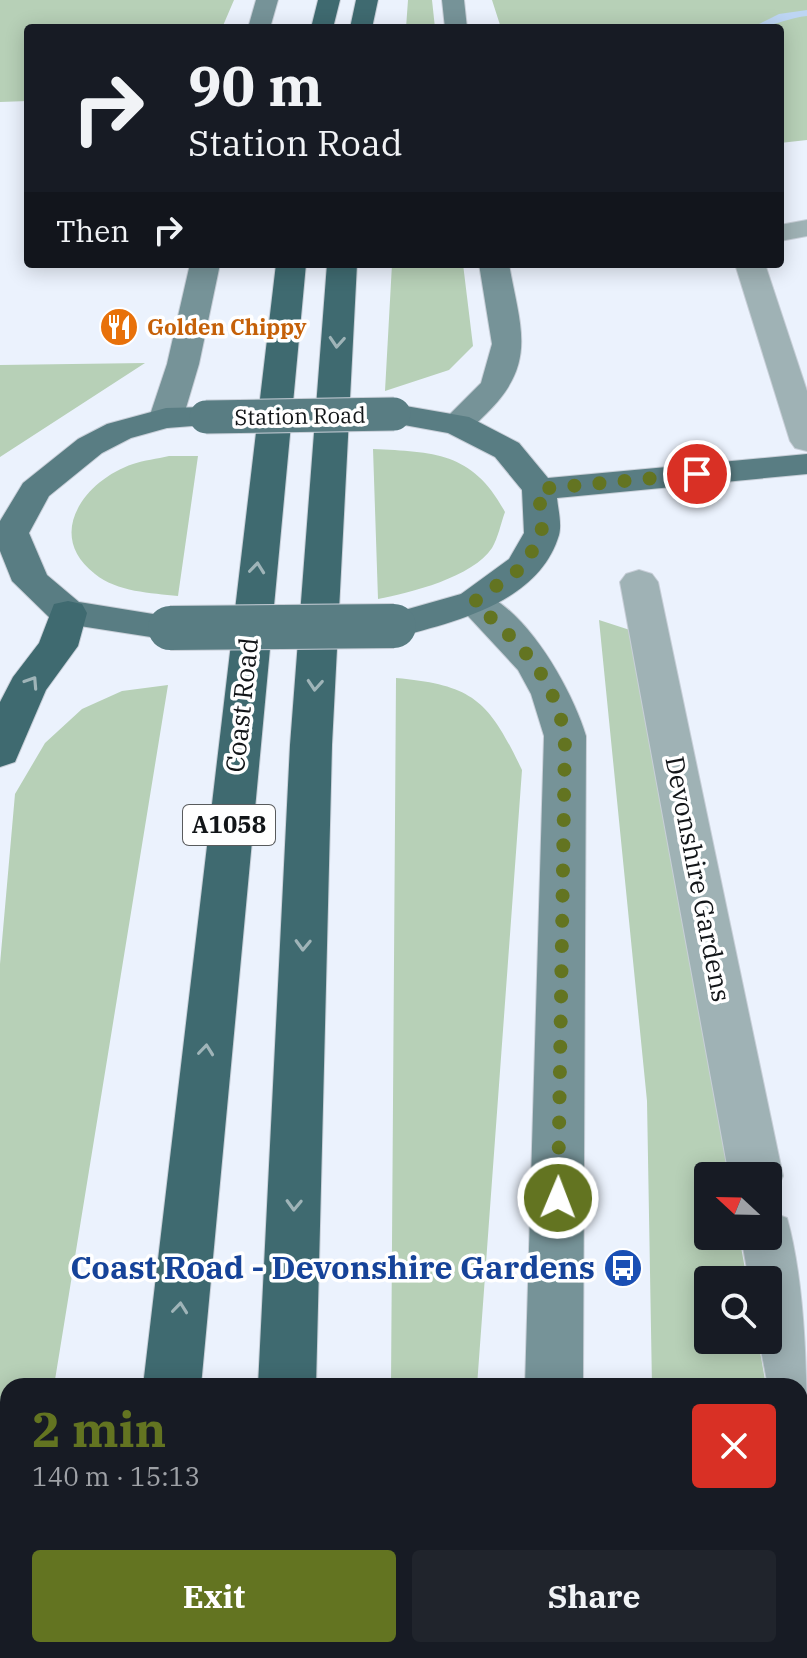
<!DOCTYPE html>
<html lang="en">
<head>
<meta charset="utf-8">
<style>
  :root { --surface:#171b24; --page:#20242c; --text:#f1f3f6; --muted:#9ea1a6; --accent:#637421 }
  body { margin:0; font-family:"IBM Plex Serif",serif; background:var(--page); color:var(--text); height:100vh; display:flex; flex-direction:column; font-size:30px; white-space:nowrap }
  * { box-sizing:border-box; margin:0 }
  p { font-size:26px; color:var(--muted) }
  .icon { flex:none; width:44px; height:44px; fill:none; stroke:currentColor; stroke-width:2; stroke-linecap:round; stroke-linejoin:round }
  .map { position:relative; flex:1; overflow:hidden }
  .sheet { position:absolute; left:0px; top:1378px; width:808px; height:280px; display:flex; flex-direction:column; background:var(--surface); border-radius:24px 24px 0 0; box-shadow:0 4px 20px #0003 }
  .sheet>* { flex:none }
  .top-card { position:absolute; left:24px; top:24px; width:760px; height:244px; border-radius:8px; box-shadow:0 4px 20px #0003; background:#171b24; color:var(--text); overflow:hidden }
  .needle { width:52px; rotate:292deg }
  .fabs { position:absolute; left:694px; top:1162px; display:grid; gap:16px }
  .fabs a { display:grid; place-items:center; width:88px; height:88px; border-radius:8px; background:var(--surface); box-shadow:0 4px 20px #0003; font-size:40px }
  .pin { position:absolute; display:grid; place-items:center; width:68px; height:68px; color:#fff; margin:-34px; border:4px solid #fff; border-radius:50%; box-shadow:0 2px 8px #0007 }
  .me { position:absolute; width:88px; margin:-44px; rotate:1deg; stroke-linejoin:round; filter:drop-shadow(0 0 6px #0008) }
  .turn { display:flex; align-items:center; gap:28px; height:168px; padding:0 32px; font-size:36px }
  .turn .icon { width:104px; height:104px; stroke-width:2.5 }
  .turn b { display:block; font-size:56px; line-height:68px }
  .then { display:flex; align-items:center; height:76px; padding:0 32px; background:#0003; gap:16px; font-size:30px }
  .round { display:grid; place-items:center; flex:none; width:84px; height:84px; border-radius:8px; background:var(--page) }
  .summary { display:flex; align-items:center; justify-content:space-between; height:136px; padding:0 32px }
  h1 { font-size:48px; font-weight:800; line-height:60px; color:var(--accent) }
  .button { display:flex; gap:16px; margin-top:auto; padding:16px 32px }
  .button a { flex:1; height:92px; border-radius:8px; background:var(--accent); color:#fff; font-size:32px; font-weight:800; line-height:92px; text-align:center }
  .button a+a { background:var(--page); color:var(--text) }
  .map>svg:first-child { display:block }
  .green { fill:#b7d0b7 }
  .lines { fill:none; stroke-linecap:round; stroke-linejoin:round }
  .stream { fill:#bdd5f3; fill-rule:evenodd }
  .street-casing { stroke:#c8cfd8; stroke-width:2 }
  .secondary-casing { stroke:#c8cfd8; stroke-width:2 }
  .primary-casing { stroke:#c8cfd8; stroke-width:2 }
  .highway-casing { stroke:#c8cfd8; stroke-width:2 }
  .street { fill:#9fb2b5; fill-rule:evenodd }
  .secondary { fill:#769398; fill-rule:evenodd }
  .primary { fill:#597d83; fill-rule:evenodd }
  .highway { fill:#3f6a70; fill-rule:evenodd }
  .primary-bridge-far1-casing { stroke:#c8cfd8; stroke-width:35; stroke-linecap:butt }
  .primary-bridge-casing { stroke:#c8cfd8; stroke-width:46; stroke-linecap:butt }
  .primary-bridge-far1 { stroke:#597d83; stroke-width:33 }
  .primary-bridge { stroke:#597d83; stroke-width:44 }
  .oneway { stroke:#9fb4b8 }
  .route { stroke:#637421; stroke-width:14; stroke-dasharray:0 25.2 }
  .labels { text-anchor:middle; stroke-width:7; stroke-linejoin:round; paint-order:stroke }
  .far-food-label { font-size:22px; font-weight:bold; fill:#c56008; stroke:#fff; text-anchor:start }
  .far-street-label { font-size:22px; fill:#121518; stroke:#fff }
  .shield { fill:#fff; stroke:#595b5d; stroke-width:2 }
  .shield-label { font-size:24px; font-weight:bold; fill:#121518 }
  .street-label { font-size:26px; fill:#121518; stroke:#fff }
  .near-transit-label { font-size:32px; font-weight:bold; fill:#164399; stroke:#fff; text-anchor:end }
</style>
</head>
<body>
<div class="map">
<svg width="807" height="1658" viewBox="0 0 807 1658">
  <rect width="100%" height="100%" fill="#ebf2fd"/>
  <!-- green -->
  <path class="green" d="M0 0H234L222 28H28V101L0 102Z
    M408 0H432L435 28H406Z
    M492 0H807V140L780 143V28H501Z
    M392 264H463L473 346 449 370 385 391Z
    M145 363 0 457V365Z
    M373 449C434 452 473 452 505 512 501 523 498 538 492 548 473 577 410 593 378 599Z
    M169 456H198L178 596C151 593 117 592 95 574 44 535 85 480 133 464 144 460 157 459 169 456Z
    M599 620 633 631 729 1176H708V1236H739L747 1280H708V1340H758L766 1386H652L647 1101Z
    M396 678C474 685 489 701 522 770L477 1386H391Z
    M168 685 54 1386H8V1650H22V1658H0V964L15 794 45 743 82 709 122 691Z
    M800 1582 807 1622V1658H652V1650H800Z"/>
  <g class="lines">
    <!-- stream -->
    <path class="stream" d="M807 10V16C787 18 769 28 751 28L779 14Z"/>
    <!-- street casing -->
    <g class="street-casing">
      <path id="street" d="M807 220V236L780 241V225Z
        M735 264H765L807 391V451L795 448 790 441Z
        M639 570 652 574 658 582 783 1176 775 1193 768 1195V1176H729L620 582 626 574Z
        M768 1211 787 1218C807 1290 807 1389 807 1467L800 1464V1386H768L759 1340H768V1280H749L741 1236H768Z"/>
    </g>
    <!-- secondary casing -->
    <g class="secondary-casing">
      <path id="secondary" d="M256 0H278L270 28H248Z
        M442 0H464L467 28H445Z
        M190 264H220L199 364 183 418 178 425 166 428 154 425 149 418 167 364Z
        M479 264H509C520 327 538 363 487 413 473 427 466 436 445 431L440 424 481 383 492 344Z
        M474 590C524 603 572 689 586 736L583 1386H525L544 736 531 694 518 670 455 602 461 594Z
        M509 1650H575V1658H509Z"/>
    </g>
    <!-- primary casing -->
    <g class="primary-casing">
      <path id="primary" d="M394 404 469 417 519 443 548 478 807 454V474L557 498C558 509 562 524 559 535 539 603 454 622 394 638L380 635 375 626 380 617 461 594 509 559 524 533 522 490 495 457 448 433 382 421 378 414 382 407Z
        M206 407 218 410 223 417 218 424 167 428 131 438 102 453 49 496 29 533 47 575 79 602 184 619 189 628 184 637 170 640 54 622 12 581 0 551V521L23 483 78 439 107 424 166 408Z"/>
    </g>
    <!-- highway casing -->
    <g class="highway-casing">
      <path id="highway" d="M318 0H340L333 28H311Z
        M356 0H378L372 28H350Z
        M276 264H306L201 1386H143Z
        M327 264H357L332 745 316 1386H258L290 745Z
        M68 601 82 604 87 613 78 646 46 690 15 762 0 767V702L13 677 39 643 54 604Z
        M112 1650H178L177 1658H111Z
        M244 1650H310L309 1658H243Z"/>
    </g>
    <!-- street -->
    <use href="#street" class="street"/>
    <!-- secondary -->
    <use href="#secondary" class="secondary"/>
    <!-- primary -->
    <use href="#primary" class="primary"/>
    <!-- highway -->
    <use href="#highway" class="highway"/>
    <!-- primary-bridge-far1 casing -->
    <g class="primary-bridge-far1-casing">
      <path id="primary-bridge-far1" d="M206 417 394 414"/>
    </g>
    <!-- primary-bridge casing -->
    <g class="primary-bridge-casing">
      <path id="primary-bridge" d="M170 628 394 626"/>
    </g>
    <!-- primary-bridge-far1 -->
    <use href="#primary-bridge-far1" class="primary-bridge-far1"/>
    <!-- primary-bridge -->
    <use href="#primary-bridge" class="primary-bridge"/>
  </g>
  <!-- one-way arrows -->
  <defs><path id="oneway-chevron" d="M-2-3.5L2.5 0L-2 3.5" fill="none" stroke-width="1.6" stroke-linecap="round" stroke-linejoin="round" transform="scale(2)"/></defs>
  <g class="oneway">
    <use href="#oneway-chevron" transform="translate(337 342) rotate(94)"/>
    <use href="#oneway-chevron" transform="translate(257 568) rotate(-84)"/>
    <use href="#oneway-chevron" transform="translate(32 682) rotate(-57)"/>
    <use href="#oneway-chevron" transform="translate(315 685) rotate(94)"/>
    <use href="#oneway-chevron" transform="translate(303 945) rotate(92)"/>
    <use href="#oneway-chevron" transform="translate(206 1050) rotate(-84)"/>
    <use href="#oneway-chevron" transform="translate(294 1205) rotate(92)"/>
    <use href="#oneway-chevron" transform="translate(180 1308) rotate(-84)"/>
  </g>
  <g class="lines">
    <!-- route -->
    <path class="route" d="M558 1198 565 736C552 671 520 645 474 602L524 566 542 533 539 489 697 474"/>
  </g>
  <!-- icons -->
  <defs>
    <g id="restaurant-disc" transform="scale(2)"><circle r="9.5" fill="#e8710a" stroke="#fff"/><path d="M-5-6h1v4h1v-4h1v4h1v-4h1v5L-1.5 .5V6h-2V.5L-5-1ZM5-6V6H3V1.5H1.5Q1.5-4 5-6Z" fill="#fff"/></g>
    <g id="bus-disc" transform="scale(2)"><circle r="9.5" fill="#1a4fb4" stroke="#fff"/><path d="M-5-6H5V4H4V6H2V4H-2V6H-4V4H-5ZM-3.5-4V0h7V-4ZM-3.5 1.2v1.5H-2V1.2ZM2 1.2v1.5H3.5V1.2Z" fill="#fff"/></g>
  </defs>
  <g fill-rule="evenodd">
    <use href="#restaurant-disc" x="119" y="327"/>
    <use href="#bus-disc" x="623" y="1268"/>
  </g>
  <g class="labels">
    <!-- far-food labels -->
    <g class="far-food-label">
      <text x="147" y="335">Golden Chippy</text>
    </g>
    <!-- far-street labels -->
    <g class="far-street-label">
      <text transform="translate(300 416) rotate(-1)" y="8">Station Road</text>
    </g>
    <!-- shield labels -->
    <rect class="shield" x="183" y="805" width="92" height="40" rx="6"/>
    <g class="shield-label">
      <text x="229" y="833">A1058</text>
    </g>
    <!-- street labels -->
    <g class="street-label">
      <text transform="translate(242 705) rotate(-84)" y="9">Coast Road</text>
      <text transform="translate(698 879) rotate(79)" y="9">Devonshire Gardens</text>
    </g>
    <!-- near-transit labels -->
    <g class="near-transit-label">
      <text x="595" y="1279">Coast Road - Devonshire Gardens</text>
    </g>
  </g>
</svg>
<div class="fabs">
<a><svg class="needle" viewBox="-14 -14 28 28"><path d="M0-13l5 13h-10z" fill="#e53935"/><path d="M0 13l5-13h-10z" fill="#9ea1a6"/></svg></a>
<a><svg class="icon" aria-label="search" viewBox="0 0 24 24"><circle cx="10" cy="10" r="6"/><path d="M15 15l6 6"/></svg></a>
</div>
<div class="pin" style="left:697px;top:474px;background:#d93025"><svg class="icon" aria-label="arrive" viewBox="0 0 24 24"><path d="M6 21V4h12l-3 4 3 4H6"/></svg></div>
<svg class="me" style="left:558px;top:1198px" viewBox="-20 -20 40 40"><circle r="17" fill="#637421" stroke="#fff" stroke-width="3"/><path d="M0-11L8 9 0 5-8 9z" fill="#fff"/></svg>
<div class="top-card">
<div class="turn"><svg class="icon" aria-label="right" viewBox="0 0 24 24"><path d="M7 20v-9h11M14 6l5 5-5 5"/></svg><div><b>90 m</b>Station Road</div></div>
<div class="then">Then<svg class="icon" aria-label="right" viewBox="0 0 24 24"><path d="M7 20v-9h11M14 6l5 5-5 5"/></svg></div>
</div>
<section class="sheet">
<div class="summary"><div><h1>2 min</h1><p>140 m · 15:13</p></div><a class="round" style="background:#d93025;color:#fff"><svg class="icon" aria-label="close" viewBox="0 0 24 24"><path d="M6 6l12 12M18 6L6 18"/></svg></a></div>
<div class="button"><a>Exit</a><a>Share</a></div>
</section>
</div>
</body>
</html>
